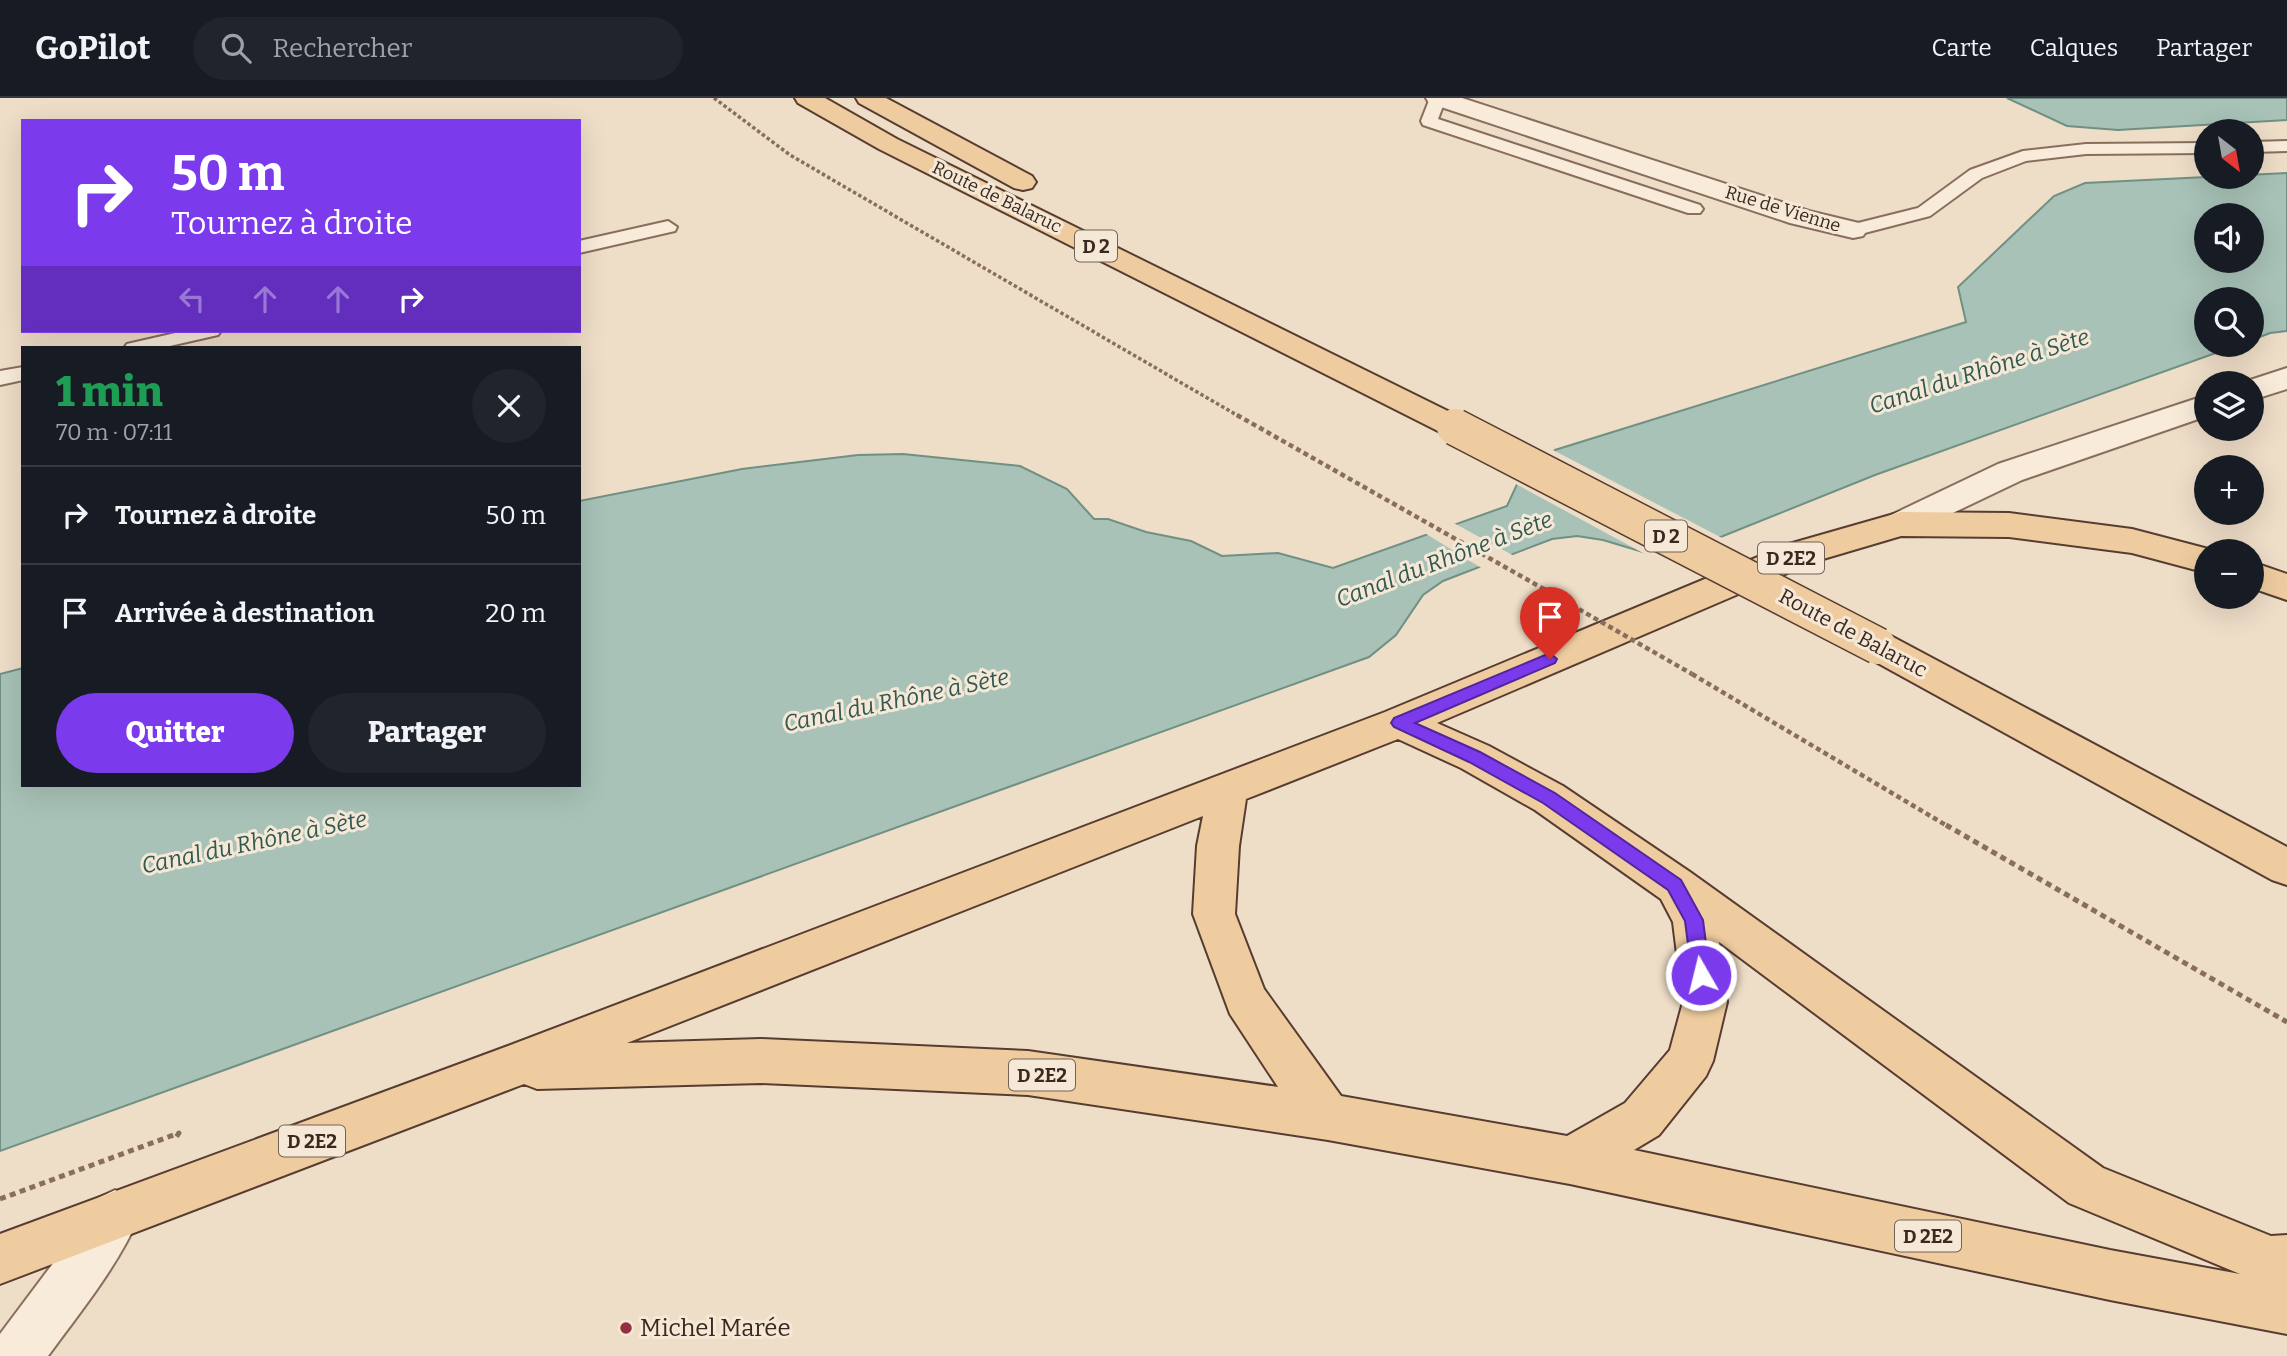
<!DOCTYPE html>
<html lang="fr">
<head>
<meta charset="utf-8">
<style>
  :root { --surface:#171b24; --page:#20242c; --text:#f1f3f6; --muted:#9ea1a6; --line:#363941; --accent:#7c3aed }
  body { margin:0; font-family:Bitter,serif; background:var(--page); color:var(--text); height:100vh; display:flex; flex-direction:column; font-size:26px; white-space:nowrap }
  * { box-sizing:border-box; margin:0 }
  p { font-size:23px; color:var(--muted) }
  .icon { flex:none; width:38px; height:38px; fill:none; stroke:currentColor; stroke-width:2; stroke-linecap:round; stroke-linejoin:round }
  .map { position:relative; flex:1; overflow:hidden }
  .drawer { position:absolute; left:21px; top:248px; width:560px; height:441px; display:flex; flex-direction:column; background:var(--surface); border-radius:0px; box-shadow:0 7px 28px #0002 }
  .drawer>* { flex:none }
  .banner { position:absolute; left:21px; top:21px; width:560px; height:214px; border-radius:0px; box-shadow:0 7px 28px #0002; background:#7c3aed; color:#fff; overflow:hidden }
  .needle { width:46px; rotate:149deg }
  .tools { position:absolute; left:2194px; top:21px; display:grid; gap:14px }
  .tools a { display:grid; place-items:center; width:70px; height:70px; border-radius:50%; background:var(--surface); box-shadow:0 7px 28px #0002; font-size:35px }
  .pin { position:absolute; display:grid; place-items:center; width:60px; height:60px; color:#fff; margin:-72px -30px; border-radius:50% 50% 50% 0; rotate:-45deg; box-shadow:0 0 7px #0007 }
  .pin .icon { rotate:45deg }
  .me { position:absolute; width:77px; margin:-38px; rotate:352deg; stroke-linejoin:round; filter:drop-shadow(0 0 5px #0008) }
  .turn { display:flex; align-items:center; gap:24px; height:147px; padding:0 35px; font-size:32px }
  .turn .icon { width:91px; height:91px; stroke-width:2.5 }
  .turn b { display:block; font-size:49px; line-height:60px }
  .lanes { display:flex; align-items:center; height:66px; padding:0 35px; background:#0003; justify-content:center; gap:35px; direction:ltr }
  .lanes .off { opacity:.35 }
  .round { display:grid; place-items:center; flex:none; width:74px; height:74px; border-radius:37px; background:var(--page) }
  .overview { display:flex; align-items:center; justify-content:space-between; height:119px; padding:0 35px }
  h1 { font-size:42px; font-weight:800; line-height:52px; color:#1e9e55 }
  .button { display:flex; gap:14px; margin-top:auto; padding:14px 35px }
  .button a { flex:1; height:80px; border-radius:42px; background:var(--accent); color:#fff; font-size:28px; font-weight:800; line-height:80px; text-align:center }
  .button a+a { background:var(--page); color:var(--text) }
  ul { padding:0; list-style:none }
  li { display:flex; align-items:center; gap:21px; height:98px; padding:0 35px; border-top:2px solid var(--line) }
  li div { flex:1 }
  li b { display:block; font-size:26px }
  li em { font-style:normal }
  header { display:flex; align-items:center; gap:42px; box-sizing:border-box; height:98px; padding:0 35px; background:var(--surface); border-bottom:2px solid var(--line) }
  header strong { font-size:33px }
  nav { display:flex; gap:38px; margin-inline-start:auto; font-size:24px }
  .search { width:490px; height:63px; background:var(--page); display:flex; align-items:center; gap:18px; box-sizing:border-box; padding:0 24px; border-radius:38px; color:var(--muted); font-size:26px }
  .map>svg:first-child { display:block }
  .water { fill:#a8c2b7; stroke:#6f9083; stroke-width:2; fill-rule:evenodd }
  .pier { fill:#eeddc7 }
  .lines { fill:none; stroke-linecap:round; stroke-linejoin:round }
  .service-casing { stroke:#896e5d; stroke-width:4 }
  .minor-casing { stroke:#896e5d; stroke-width:4 }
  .primary-casing { stroke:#573d31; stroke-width:4 }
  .path-far2 { stroke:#896e5d; stroke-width:3.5; stroke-dasharray:3.5 2.5; stroke-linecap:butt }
  .path-far1 { stroke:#896e5d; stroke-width:4.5; stroke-dasharray:5 3.5; stroke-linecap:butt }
  .path { stroke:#896e5d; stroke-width:5; stroke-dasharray:6 4.5; stroke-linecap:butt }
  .service { fill:#f8ebda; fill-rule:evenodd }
  .minor { fill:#f8ebda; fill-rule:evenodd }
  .primary { fill:#efcca0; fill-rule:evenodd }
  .primary-bridge-casing { stroke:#573d31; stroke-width:39; stroke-linecap:butt }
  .path-bridge { stroke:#896e5d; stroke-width:4.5; stroke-dasharray:5 3.5; stroke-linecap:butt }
  .primary-bridge { stroke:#efcca0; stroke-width:36 }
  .route { fill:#7c3aed; stroke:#51269a; stroke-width:2 }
  .poi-dot { fill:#972e3d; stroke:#f5e8d7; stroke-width:2.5 }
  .labels { text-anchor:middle; stroke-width:6; stroke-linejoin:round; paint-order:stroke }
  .far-street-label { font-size:18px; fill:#3a2920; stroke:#f5e8d7 }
  .shield { fill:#f5e8d7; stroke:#726257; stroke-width:2 }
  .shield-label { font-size:19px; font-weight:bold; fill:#3a2920 }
  .street-label { font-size:21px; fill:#3a2920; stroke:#f5e8d7 }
  .water-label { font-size:23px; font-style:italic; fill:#305951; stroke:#f5e8d7 }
  .near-poi-label { font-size:24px; fill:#3a2920; stroke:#f5e8d7; text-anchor:start }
</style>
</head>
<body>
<header>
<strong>GoPilot</strong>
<div class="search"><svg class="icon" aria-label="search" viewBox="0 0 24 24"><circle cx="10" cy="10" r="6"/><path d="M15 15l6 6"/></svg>Rechercher</div>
<nav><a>Carte</a><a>Calques</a><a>Partager</a></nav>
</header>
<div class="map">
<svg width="2287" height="1258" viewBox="0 0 2287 1258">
  <rect width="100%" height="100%" fill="#eeddc7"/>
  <!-- water -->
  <path class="water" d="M2007 0H2287V22L2118 32 2067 28Z
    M2287 75V233L2270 235 2252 242V201H2207V247H2238L1875 377 1666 461 1603 442 1577 438 1552 441 1443 483 1423 497 1396 537 1369 559 0 1053V576L23 570V688H579V403L742 371 858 357 903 356 1020 368 1067 391 1094 421H1108L1146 434 1191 443 1222 458 1278 455 1333 470 1507 408 1518 384 1555 352 1966 224 1958 189 2054 98 2085 85ZM2207 117H2252V163H2207Z"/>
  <!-- pier -->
  <path class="pier" d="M1551 351 1726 442 1665 464 1654 461 1514 385Z
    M1452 424 1516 459 1483 471 1423 434Z"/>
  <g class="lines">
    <!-- service casing -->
    <g class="service-casing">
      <path id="service" d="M1430 0H1446L1438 21 1700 107 1703 111 1700 115H1688L1423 27 1421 23Z
        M2287 43V53L2252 54V44Z
        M2207 45V55L2086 56 2026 63 1982 80 1930 118 1853 138 1844 132 1846 128 1918 110 1970 72 2023 53 2086 46Z
        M668 123 677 129 675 133 579 155V143Z
        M184 233H221L218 237 161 250H124L127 246Z
        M23 269V282L0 287V273Z"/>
    </g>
    <!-- minor casing -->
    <g class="minor-casing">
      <path id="minor" d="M1426 0H1462L1809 113 1863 126 1867 132 1863 138 1853 140 1790 125 1429 5Z
        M2287 270V291L2252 302V285H2241Z
        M2207 297V318L2022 382 1913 434 1901 438 1889 434 1884 426 1889 418 1998 366Z
        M115 1092 132 1100 140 1117C118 1168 81 1213 48 1258H0V1236L66 1148 98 1100Z"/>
    </g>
    <!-- primary casing -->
    <g class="primary-casing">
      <path id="primary" d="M795 0H825L897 41 1466 322 1471 329 1466 336 1455 339 1444 336 879 51 798 5Z
        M856 0H886L1032 78 1036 84 1032 90 1023 92 1014 90 859 5Z
        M1901 414 2009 415 2132 431 2216 453H2207V475L2132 455 2009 439 1901 438 1813 464 1437 625 1489 648 1563 688 1690 774 2103 1070 2271 1138 2287 1137V1236L2110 1202 1570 1086 1328 1042 1028 997 761 985 537 991 524 986 0 1186V1136L508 948 1385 614 1789 446ZM1398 641 1461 670 1535 712 1661 801 1673 824 1683 904 1670 952 1625 1005 1567 1038 1341 998 1264 891 1235 816 1239 748 1246 701ZM1203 718 1197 748 1193 816 1230 916 1278 989 1028 953 761 941 627 945ZM1719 844 2069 1105 2240 1176 2110 1152 1634 1052 1659 1037 1706 978 1713 963 1727 904Z
        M2252 464 2287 476V502L2252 490Z
        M1878 534 1891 538 2287 749V787L2272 782 1865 558 1860 548 1865 538Z"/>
    </g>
    <!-- path-far2 -->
    <path class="path-far2" d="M714 0 790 57 1240 319"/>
    <!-- path-far1 -->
    <path class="path-far1" d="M1237 317 1542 490
      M1692 576 1949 729"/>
    <!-- path -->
    <path class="path" d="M1946 727 2287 924
      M0 1101 179 1035 176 1039"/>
    <!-- service -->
    <use href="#service" class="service"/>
    <!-- minor -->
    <use href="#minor" class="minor"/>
    <!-- primary -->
    <use href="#primary" class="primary"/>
    <!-- primary-bridge casing -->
    <g class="primary-bridge-casing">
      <path id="primary-bridge" d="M1455 329 1878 548"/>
    </g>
    <!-- path-bridge -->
    <path class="path-bridge" d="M1542 490 1692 576"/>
    <!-- primary-bridge -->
    <use href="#primary-bridge" class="primary-bridge"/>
  </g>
  <!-- route -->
  <path class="route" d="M1550 555 1557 561 1555 565 1415 625 1480 654 1555 695 1681 782 1703 822 1710 877 1707 883 1701 885 1695 883 1692 877 1685 823 1668 792 1543 705 1469 664 1394 629 1391 625 1394 620Z"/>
  <!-- markers -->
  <circle class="poi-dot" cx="626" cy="1230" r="7"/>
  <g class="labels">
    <!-- far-street labels -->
    <g class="far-street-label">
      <text transform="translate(997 99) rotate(26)" y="6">Route de Balaruc</text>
      <text transform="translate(1783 111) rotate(17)" y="6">Rue de Vienne</text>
    </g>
    <!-- shield labels -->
    <g class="shield">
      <rect x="1075" y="132.5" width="42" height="31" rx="5"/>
      <rect x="1645" y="422.5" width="42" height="31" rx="5"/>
      <rect x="1758" y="444.5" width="66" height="31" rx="5"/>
      <rect x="1009" y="961.5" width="66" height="31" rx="5"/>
      <rect x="279" y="1027.5" width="66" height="31" rx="5"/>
      <rect x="1895" y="1122.5" width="66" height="31" rx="5"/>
    </g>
    <g class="shield-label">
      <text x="1096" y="155">D 2</text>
      <text x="1666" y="445">D 2</text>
      <text x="1791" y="467">D 2E2</text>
      <text x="1042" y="984">D 2E2</text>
      <text x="312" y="1050">D 2E2</text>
      <text x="1928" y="1145">D 2E2</text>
    </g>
    <!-- street labels -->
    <g class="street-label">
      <text transform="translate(1853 535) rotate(28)" y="7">Route de Balaruc</text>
    </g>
    <!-- water labels -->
    <g class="water-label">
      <text transform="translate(1979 273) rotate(-18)" y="8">Canal du Rhône à Sète</text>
      <text transform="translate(1444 461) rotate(-21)" y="8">Canal du Rhône à Sète</text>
      <text transform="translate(896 602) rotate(-12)" y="8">Canal du Rhône à Sète</text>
      <text transform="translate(254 744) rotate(-12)" y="8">Canal du Rhône à Sète</text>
    </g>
    <!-- near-poi labels -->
    <g class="near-poi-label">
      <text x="640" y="1238">Michel Marée</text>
    </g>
  </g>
</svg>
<div class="tools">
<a><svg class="needle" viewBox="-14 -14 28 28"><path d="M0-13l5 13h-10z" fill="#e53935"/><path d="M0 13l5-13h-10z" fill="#9ea1a6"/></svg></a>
<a><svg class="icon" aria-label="sound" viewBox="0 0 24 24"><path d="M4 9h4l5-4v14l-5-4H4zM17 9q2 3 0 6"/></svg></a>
<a><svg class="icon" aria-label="search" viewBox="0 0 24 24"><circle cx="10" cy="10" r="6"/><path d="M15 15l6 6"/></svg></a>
<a><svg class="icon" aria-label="layers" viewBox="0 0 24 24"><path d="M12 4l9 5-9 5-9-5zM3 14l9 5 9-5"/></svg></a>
<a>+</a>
<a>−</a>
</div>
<div class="pin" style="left:1550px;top:561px;background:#d93025"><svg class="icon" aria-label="arrive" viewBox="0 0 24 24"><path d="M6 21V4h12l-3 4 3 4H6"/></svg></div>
<svg class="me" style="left:1701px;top:877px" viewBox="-20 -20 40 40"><circle r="17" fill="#7c3aed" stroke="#fff" stroke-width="3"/><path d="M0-11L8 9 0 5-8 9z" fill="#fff"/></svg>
<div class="banner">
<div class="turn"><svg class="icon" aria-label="right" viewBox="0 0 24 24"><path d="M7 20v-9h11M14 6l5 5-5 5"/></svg><div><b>50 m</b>Tournez à droite</div></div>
<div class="lanes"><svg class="icon off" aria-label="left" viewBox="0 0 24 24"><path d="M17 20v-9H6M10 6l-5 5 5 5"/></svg><svg class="icon off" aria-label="ahead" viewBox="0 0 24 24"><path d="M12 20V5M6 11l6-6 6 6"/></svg><svg class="icon off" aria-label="ahead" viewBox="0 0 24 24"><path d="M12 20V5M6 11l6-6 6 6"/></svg><svg class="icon" aria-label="right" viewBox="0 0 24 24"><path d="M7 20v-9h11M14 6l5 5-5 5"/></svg></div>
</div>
<section class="drawer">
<div class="overview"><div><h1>1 min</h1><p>70 m · 07:11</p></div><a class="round"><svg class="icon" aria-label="close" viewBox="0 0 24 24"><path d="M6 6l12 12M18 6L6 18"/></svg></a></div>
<ul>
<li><svg class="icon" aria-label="right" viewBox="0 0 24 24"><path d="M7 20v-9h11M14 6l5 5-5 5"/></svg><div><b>Tournez à droite</b></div><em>50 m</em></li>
<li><svg class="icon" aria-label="arrive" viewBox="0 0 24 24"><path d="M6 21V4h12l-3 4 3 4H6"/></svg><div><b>Arrivée à destination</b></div><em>20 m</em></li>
</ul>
<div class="button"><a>Quitter</a><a>Partager</a></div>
</section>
</div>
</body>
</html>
